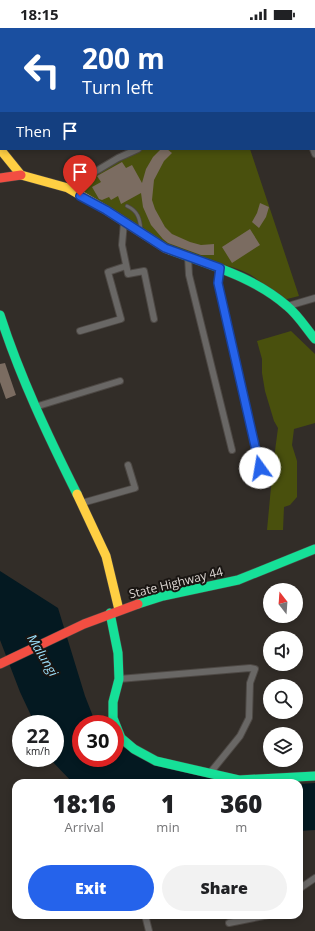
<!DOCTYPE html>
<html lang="en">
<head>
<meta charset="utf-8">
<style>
  :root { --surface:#fff; --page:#f2f2f2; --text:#202124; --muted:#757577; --accent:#2563eb }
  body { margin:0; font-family:"Open Sans",sans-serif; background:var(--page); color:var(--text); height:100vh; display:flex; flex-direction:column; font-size:15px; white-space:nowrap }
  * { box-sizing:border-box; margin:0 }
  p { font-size:13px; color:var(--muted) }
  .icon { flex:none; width:22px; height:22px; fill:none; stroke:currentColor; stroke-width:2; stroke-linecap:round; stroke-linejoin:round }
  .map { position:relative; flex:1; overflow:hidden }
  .details { position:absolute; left:12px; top:751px; width:291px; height:140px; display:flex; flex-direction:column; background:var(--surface); border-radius:12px; box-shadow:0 2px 6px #0003 }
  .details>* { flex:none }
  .hud { position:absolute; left:0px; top:0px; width:315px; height:122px; box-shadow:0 2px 6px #0003; background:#1a4fa0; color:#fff; overflow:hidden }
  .needle { width:26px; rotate:343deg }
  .controls { position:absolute; left:263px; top:555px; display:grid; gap:8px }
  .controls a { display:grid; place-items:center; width:40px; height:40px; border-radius:50%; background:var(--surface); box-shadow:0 2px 6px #0003; font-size:20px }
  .speed { position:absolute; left:12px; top:687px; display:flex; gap:8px; font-size:20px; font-weight:700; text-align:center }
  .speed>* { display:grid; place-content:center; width:52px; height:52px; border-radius:50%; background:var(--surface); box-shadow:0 2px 6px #0003; line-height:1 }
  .speed small { font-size:10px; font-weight:400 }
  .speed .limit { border:6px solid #d22; background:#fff; color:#111 }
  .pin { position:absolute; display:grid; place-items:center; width:34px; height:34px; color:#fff; margin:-41px -17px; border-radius:50% 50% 50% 0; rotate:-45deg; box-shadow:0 0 4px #0007 }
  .pin .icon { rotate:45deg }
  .me { position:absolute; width:44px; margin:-22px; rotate:347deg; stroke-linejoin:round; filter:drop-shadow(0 0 3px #0008) }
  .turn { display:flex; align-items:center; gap:14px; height:84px; padding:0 16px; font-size:18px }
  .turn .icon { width:52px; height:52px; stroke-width:2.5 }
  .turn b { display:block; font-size:28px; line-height:34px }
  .then { display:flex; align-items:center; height:38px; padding:0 16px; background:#0003; gap:8px; font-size:15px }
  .eta { display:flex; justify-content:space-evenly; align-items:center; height:68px; text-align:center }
  .eta b { font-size:24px; font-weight:800; line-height:28px }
  .button { display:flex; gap:8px; margin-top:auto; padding:8px 16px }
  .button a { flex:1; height:46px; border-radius:24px; background:var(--accent); color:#fff; font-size:16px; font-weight:800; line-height:46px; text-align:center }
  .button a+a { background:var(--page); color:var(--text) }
  .status { display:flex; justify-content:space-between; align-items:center; height:28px; padding:0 20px; background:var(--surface); direction:ltr }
  .status svg { height:11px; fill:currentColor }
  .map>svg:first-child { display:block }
  .green { fill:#49500d }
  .water { fill:#041921 }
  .building { fill:#7b6c61 }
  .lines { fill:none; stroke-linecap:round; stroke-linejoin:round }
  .lane-casing { stroke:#4d4844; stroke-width:4.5 }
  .street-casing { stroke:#4d4844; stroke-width:8 }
  .fast-casing { stroke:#4d4844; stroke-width:10 }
  .slow-casing { stroke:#4d4844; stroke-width:10 }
  .jam-casing { stroke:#4d4844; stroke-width:10 }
  .lane { stroke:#696765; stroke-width:3 }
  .street { stroke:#696765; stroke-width:6 }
  .fast { stroke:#16e098; stroke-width:9 }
  .slow { stroke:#ffcf43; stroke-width:9 }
  .jam { stroke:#f24e42; stroke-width:9 }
  .route-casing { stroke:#184099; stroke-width:10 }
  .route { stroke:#2563eb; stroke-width:7 }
  .labels { text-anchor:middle; stroke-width:4; stroke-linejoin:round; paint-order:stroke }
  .street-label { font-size:12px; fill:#ded8d4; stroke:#191512 }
  .water-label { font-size:13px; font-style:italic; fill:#9bdffa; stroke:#191512 }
</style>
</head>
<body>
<div class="status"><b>18:15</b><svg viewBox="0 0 49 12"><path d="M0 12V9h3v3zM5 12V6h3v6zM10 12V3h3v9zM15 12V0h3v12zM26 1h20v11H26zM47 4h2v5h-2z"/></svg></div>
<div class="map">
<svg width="315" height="903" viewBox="0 0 315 903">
  <rect width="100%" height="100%" fill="#322d28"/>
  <!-- green -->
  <path class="green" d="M143 121H250L299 268 279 273C271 266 258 250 249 246 229 235 206 235 185 225 149 209 113 185 79 165L77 156Z
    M291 303 315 326V395L294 401 292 417 297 433V469L290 477 284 479 283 502H267L273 438 278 400 274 393 265 363 262 345V331L257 313Z"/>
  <!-- water -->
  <path class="water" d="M0 543 58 580 85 668 96 696H81V730H115V716L161 735 253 755H73L49 730H55V696H35L20 664 0 612Z
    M315 755V802L299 803V756Z"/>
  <!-- building -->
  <path class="building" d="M161 121H167L172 125 164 133 154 152 152 172 155 181 165 199 172 206 190 214 201 217 214 216V227H201L168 215 163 211 151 197 143 179 141 165 121 176 118 168 111 172 109 169 102 172 99 171 92 159 101 154 97 148 122 134 126 140 132 137 142 155 146 141 153 129Z
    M260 175 269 179 266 189 259 200 252 194 257 185Z
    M250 201 260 217 232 235 222 219Z
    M5 335 16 367 6 371 0 354V336Z"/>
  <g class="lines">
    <!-- lane casing -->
    <g class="lane-casing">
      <path id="lane" d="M127 178C138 183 140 191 141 202"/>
    </g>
    <!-- street casing -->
    <g class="street-casing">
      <path id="street" d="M141 0V1
        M313 121 315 126
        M68 160 118 130 138 121
        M124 194 122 217 128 246 144 243 154 291
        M188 229 189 247 232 422
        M220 240 218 255 260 440
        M288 278 315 270
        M80 303 121 291 108 244 126 238
        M35 379 120 353
        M82 475 135 460 128 437
        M119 651 250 640 255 641 250 655 249 690 240 708 210 745
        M299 861 315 850
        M145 887 149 903
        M229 895 269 887"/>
    </g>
    <!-- fast casing -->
    <g class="fast-casing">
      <path id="fast" d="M170 222C210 237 254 249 287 278 298 287 306 300 315 311
        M0 287C20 349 48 408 77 466
        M138 576 163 568 238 552 315 521
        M110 585 118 625 119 651 113 674V690L121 710 134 721 156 733 239 752 315 748"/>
    </g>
    <!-- slow casing -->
    <g class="slow-casing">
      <path id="slow" d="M0 121 21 147 68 160 106 182 165 220 170 222
        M77 466 106 528 119 582"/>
    </g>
    <!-- jam casing -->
    <g class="jam-casing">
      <path id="jam" d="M0 150 21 147
        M0 636 84 596 138 576"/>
    </g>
    <!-- lane -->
    <use href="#lane" class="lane"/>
    <!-- street -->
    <use href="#street" class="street"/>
    <!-- fast -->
    <use href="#fast" class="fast"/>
    <!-- slow -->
    <use href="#slow" class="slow"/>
    <!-- jam -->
    <use href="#jam" class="jam"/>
  </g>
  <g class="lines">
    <!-- route casing -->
    <g class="route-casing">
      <path id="route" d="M80 168 106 182 165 220 220 240 218 255 260 440"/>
    </g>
    <!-- route -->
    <use href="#route" class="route"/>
  </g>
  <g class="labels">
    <!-- street labels -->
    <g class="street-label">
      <text transform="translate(176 555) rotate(-14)" y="4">State Highway 44</text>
    </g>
    <!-- water labels -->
    <g class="water-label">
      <text transform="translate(43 627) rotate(59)" y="5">Malungi</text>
    </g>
  </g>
</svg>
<div class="controls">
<a><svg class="needle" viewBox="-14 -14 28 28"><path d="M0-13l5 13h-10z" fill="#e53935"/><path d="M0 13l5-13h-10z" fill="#757577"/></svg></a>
<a><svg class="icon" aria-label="sound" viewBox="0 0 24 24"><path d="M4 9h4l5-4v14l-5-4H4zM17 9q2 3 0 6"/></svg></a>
<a><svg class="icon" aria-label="search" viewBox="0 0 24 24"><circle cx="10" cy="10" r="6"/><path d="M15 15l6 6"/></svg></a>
<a><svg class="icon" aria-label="layers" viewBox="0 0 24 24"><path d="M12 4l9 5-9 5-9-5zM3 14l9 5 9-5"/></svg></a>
</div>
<div class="speed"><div>22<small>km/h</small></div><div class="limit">30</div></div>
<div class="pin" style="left:80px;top:168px;background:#d93025"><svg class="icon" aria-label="arrive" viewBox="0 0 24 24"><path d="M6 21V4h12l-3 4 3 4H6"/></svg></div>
<svg class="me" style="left:260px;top:440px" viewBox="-20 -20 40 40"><circle r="19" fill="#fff"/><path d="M0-13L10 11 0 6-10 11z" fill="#2563eb"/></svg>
<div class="hud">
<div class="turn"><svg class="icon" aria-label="left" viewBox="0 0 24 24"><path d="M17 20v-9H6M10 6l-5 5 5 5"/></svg><div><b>200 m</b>Turn left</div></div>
<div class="then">Then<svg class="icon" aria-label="arrive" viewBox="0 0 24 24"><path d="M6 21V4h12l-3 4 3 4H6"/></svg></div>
</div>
<section class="details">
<div class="eta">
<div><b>18:16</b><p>Arrival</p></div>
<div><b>1</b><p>min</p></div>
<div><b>360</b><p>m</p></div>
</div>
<div class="button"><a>Exit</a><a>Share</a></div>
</section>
</div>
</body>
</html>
